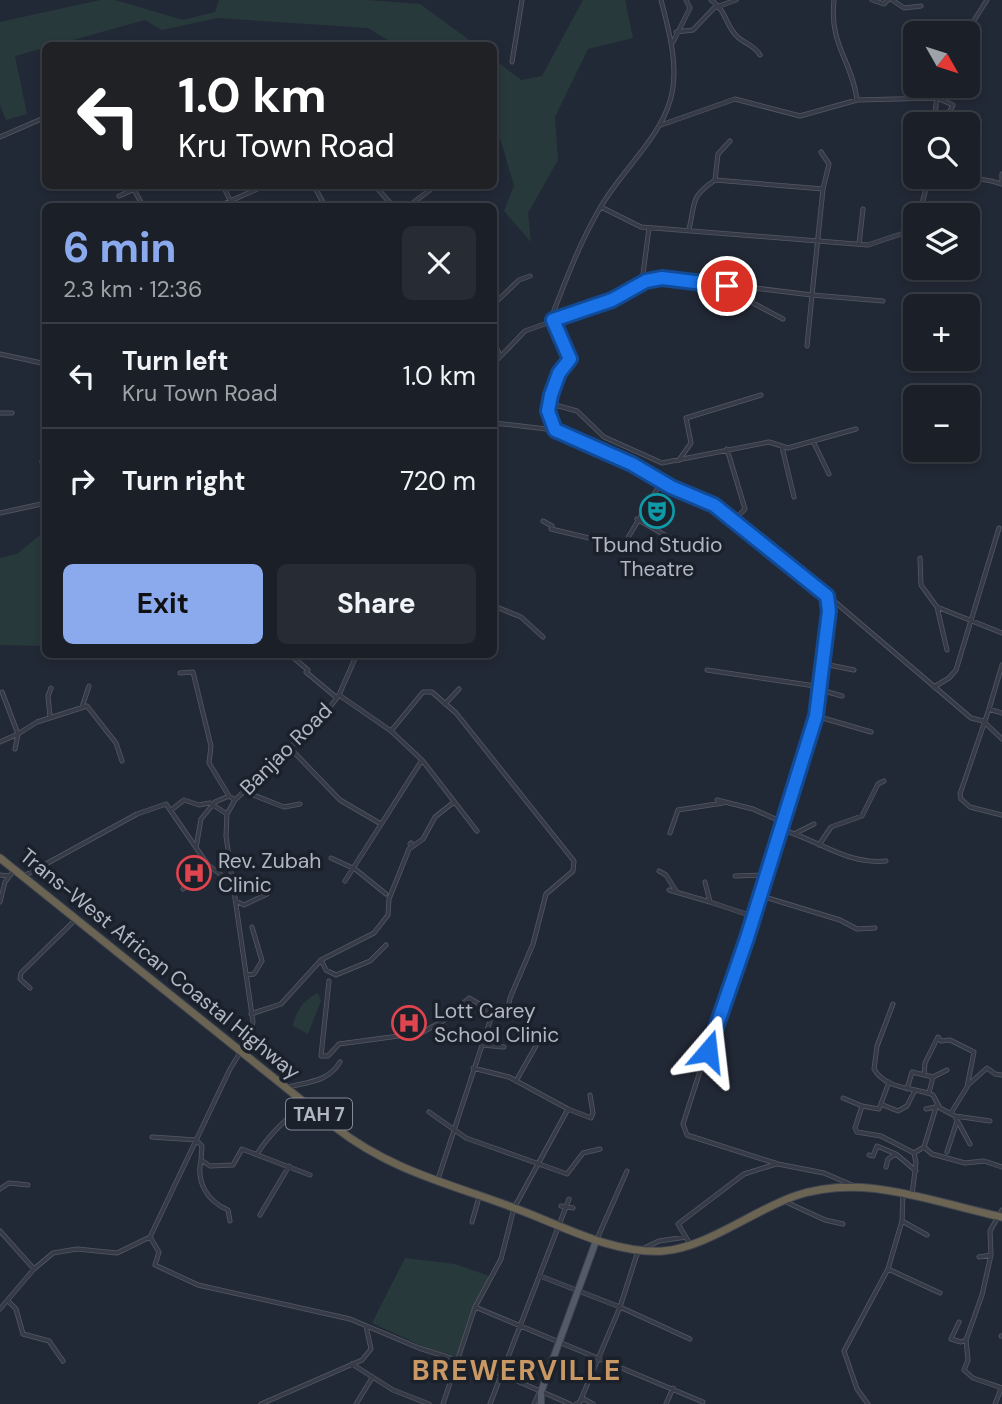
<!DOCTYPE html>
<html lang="en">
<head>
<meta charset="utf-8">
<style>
  :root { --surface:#1a1f28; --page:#272c34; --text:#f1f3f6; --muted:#9fa2a8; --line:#383d45; --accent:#8baaee }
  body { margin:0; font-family:"DM Sans",sans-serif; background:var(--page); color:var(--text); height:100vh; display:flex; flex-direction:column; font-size:26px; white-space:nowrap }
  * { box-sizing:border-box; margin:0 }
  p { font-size:23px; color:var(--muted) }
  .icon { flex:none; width:38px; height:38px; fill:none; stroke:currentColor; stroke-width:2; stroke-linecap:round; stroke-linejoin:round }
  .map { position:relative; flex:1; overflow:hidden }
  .drawer { position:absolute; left:42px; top:203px; width:455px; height:455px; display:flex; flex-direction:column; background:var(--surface); border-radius:10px; box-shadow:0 4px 10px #0003,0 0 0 2px var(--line) }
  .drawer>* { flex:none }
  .guide { position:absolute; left:42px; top:42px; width:455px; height:147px; border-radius:10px; box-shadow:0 4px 10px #0003,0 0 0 2px var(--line); background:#202124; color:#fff; overflow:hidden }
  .needle { width:46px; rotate:129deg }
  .fabs { position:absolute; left:903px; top:21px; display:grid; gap:14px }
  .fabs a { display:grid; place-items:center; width:77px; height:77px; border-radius:10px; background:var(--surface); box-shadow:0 4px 10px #0003,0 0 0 2px var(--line); font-size:35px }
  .pin { position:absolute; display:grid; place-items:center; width:60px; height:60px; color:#fff; margin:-30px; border:4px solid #fff; border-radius:50%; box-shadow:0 2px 7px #0007 }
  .me { position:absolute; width:77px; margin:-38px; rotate:17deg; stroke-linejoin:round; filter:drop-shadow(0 0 5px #0008) }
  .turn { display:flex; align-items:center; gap:24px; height:147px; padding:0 21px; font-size:32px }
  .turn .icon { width:91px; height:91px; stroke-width:2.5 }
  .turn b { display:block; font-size:49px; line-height:60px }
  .round { display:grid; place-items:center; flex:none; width:74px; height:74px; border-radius:10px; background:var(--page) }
  .headline { display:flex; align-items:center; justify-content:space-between; height:119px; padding:0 21px }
  h1 { font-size:42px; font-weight:700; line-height:52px; color:var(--accent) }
  .button { display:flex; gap:14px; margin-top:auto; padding:14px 21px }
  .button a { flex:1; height:80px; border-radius:10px; background:var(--accent); color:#111; font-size:28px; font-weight:700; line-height:80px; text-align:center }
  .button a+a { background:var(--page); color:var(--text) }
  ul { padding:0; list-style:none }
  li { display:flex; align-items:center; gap:21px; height:105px; padding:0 21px; border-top:2px solid var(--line) }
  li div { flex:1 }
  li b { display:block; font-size:26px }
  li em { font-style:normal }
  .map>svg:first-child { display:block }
  .green { fill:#28393b }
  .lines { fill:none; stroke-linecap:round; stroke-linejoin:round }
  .minor-casing { stroke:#535964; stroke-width:5 }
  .major-casing { stroke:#3f4550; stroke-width:8 }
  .highway-casing { stroke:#404651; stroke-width:9 }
  .minor { stroke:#363b47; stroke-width:3.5 }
  .major { stroke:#545a67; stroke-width:6 }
  .highway { stroke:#6c6453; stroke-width:7 }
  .route-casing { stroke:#114b97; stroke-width:18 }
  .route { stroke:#1a73e8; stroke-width:12 }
  .labels { text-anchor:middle; stroke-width:7; stroke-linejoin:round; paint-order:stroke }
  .shield { fill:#1b212b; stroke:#838995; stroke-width:2 }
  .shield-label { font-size:19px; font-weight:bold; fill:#b0b6c3 }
  .poi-label { font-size:21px; fill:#b0b6c3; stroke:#1b212b; text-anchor:start }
  .street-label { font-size:21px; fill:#b0b6c3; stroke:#1b212b }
  .district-label { font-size:28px; font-weight:bold; letter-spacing:2px; fill:#c99865; stroke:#1b212b }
</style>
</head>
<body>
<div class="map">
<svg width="1002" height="1404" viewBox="0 0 1002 1404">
  <rect width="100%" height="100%" fill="#222936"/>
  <!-- green -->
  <path class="green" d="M100 0H115L183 20 215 12 219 0H367L420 4 476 45H396L368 28 218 18 162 30 145 20 15 56 27 114 6 120 0 105V22Z
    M583 0H625L633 38 588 49 555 117 558 160 528 213 531 242 504 211 514 186 501 141 494 133V59L521 80 542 76Z
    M45 531V596L42 602 45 604V646L0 645V558L17 554Z
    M318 993 321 1001 308 1034 293 1026C295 1012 304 999 318 993Z
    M405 1258 455 1264 489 1276 476 1301 458 1357 422 1346 372 1323Z"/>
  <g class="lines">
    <!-- minor casing -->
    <g class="minor-casing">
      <path id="minor" d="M711 0C725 10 725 21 734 33 741 43 754 44 760 55
        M834 0C829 46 852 60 857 100
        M872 0 884 4 888 0
        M892 0 904 8 921 6
        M676 32 693 30 714 8 736 0
        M966 33 987 0
        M673 42 690 8 686 0
        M512 62 522 0
        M934 124 938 86
        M661 125 735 99 800 116 857 100 937 98 953 105 943 124
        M0 137 46 117
        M715 180 823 189
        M1002 184V174
        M132 186 143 206
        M223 186 233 206
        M314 186 325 206
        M375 186 393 206
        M929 187C949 173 979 177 1002 184
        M119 196 142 186
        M219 206 264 186
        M409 206 435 186
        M601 207 641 227 868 245 907 232 915 224
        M919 215 929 177
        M689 229C696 202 689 198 715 180L718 154 730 141
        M859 244 863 209
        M494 247 496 246
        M642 282 649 228
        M750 290 753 303 783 319
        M494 304 519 280 530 276
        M550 321C565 282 579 244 600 208 621 171 658 141 670 101 680 69 669 31 661 0
        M494 342 500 356
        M807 346 812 295 883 301
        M0 354 46 364
        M494 363 525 331 612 300 646 281 681 279 812 295 823 189 829 164 821 152
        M551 406 559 373 570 359 553 320
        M0 413H12
        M494 423 555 430 632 464 671 487 714 505 827 595 971 718 983 721 1002 739
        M554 429 548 410 555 405 577 411 604 437 662 463 769 442 788 448 856 429
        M46 435 42 462 46 463
        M813 441 829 474
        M782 447 794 497
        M727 449 745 509 738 516 729 515
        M679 460 691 443 686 418 761 395
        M0 513 46 503
        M637 519 689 549
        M543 521 552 526
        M551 529 623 546 662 481
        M920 558 921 585 937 607 947 650
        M494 593 496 591
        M827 595C833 629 823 682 816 716L747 938 729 981 683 1124 687 1135 778 1164 824 1173 852 1185
        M494 606 521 617 543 637
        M937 607 1002 633
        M289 654 308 670
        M824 664 854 670
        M707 670 822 687
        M306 672 337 698
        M180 673 193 672 211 746 209 763 229 796 235 800
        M934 687 949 678 956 670 999 528
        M821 690 842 696
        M339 695 391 731 422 760 477 831
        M445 704 459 689
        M82 707 89 686
        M989 709 1002 665
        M1002 713 989 709 960 794 961 799 970 807 1002 815
        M816 716 871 732
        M50 717 48 696 51 688
        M391 731 423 692H432L456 713 574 861 573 871 546 894 533 944 510 998 507 1014
        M0 742 18 734 2 692
        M290 748 340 800 381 824
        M15 749 18 734 37 722 87 706 116 743 122 761
        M243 791 284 807 300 804
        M717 800 753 809 782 822
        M171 810 184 800 199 805 210 803 227 814
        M779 829C816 838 845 865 886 861
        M670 833 678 810 723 803
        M796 833 814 824
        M410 844 411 843
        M819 845 831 827 862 816 878 784 884 781
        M196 848 201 819 215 802 229 796
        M331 858 355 869 386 894
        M659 871 666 875 676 891
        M0 875 9 876
        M24 876 137 814 166 804 208 865 233 884
        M735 876 765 875
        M345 881 422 760
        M705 882 710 902 752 916
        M183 889 208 865
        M669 890 710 902
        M758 895 840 920 857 929 875 928
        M236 901 244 905 267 894
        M0 902 5 882 14 870
        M321 960 326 970 336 975 370 961 386 945
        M246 975 254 974 262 961 252 927
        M329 981 321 1056H328L339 1044 421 1033 443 1021 469 998 486 1008 490 1021 438 1179
        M30 988 20 979 21 973 75 920
        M893 1004 877 1046 874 1069C886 1090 914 1087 933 1095L940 1108 955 1116 957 1121 947 1152
        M251 1014 281 1004 321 960 374 933 388 915 389 899 409 849 423 839 435 817 454 802
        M490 1016 524 1014
        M482 1045 504 1047
        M473 1068 509 1077 568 1109 591 1118 593 1113 590 1095
        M924 1075 925 1063 938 1037 941 1041 950 1040 974 1052 967 1087 951 1113
        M933 1077 947 1070
        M516 1081 537 1044
        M968 1085 987 1068 995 1074 1002 1075
        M288 1087C308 1082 328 1082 340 1062
        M907 1089 912 1072 933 1077 929 1093
        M843 1098 862 1106 879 1109 889 1082
        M883 1105 898 1111 907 1106 914 1092
        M862 1106 855 1128 857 1132 881 1136 914 1153
        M926 1109 936 1107
        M429 1112 466 1138 567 1174 583 1153 600 1149
        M955 1116 990 1121
        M958 1122 970 1144
        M152 1137 196 1140 202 1146 201 1160 210 1166 233 1165 242 1149 310 1175
        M924 1147 932 1154 965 1163 984 1161 1002 1167
        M257 1154C268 1136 288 1116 306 1104
        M869 1155 873 1156 877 1146 896 1154
        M201 1160C196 1182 207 1201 228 1210L230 1221
        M886 1167 888 1159 896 1154 916 1171
        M0 1189 9 1183 28 1185
        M903 1193 902 1221 927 1235
        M912 1195 916 1163 914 1153 924 1147 937 1104
        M786 1202 825 1220 843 1224
        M561 1206 573 1208
        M260 1215 289 1166
        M472 1222 479 1197
        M0 1231 34 1269
        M150 1237 159 1252 155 1265 198 1285 350 1319 419 1348 501 1374 570 1404
        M597 1239 627 1171
        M690 1244 678 1224 744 1174 776 1164
        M979 1257 991 1255 990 1231 1002 1210
        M888 1269 940 1293
        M540 1276 620 1307 690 1339
        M8 1301 16 1309 23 1334 49 1341 63 1361
        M475 1307 703 1402
        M0 1309 34 1269 53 1253 77 1249 117 1253 150 1237 230 1069 249 1038 253 1022 226 836 227 814 235 800 324 715 339 695 357 654
        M959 1322 951 1339 961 1342 966 1340 982 1295 991 1255
        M1001 1336H1002
        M966 1340 968 1360 964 1370 973 1378 1002 1388
        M352 1364 393 1390 429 1404
        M261 1404 362 1360 371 1349 366 1326
        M356 1404 372 1378
        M443 1404 475 1307 501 1259 514 1208 568 1109
        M490 1404 569 1199
        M534 1404 539 1393
        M576 1404 584 1399 593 1404
        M579 1404 620 1307 638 1251 659 1241 686 1237
        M666 1404 673 1388
        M868 1404 857 1389 844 1351 888 1269 902 1221
        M995 1404 1001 1389"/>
    </g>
    <!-- major casing -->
    <g class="major-casing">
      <path id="major" d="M541 1404V1392L596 1241"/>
    </g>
    <!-- highway casing -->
    <g class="highway-casing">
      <path id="highway" d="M0 858 335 1127C391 1171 451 1184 517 1209 563 1226 612 1254 663 1251 706 1248 754 1210 795 1196 864 1172 934 1203 1002 1217"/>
    </g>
    <!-- minor -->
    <use href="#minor" class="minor"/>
    <!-- major -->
    <use href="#major" class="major"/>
    <!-- highway -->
    <use href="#highway" class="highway"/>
  </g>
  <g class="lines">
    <!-- route casing -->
    <g class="route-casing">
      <path id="route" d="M708 1051 747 938 816 716 829 611 827 596 714 505 671 487 632 464 555 430 548 411 551 395 559 373 570 359 553 320 612 300 646 281 662 278 727 286"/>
    </g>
    <!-- route -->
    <use href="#route" class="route"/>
  </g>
  <!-- icons -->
  <defs>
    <g id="theatre-ring" transform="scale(1.75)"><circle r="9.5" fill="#1b212b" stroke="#0f9aa8" stroke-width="1.5"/><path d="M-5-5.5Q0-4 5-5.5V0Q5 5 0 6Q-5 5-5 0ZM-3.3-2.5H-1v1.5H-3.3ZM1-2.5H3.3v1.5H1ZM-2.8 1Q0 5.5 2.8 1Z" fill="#0f9aa8"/></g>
    <g id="hospital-ring" transform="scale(1.75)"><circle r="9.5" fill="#1b212b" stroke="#e0444e" stroke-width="1.5"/><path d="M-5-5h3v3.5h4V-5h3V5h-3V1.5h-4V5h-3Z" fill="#e0444e"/></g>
  </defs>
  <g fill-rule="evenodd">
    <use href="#theatre-ring" x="657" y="511"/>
    <use href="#hospital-ring" x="194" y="873"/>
    <use href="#hospital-ring" x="409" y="1023"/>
  </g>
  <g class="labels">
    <!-- shield labels -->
    <rect class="shield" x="286" y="1098.5" width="66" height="31" rx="5"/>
    <g class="shield-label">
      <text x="319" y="1121">TAH 7</text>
    </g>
    <!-- poi labels -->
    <g class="poi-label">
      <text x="657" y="552" text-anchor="middle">Tbund Studio<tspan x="657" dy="24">Theatre</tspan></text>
      <text x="218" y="868">Rev. Zubah<tspan x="218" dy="24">Clinic</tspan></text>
      <text x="434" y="1018">Lott Carey<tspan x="434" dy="24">School Clinic</tspan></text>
    </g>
    <!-- street labels -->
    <g class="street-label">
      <text transform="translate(286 749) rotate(-45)" y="7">Banjao Road</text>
      <text transform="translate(160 964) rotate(39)" y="7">Trans-West African Coastal Highway</text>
    </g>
    <!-- district labels -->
    <g class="district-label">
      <text x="517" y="1380">BREWERVILLE</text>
    </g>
  </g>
</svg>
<div class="fabs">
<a><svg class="needle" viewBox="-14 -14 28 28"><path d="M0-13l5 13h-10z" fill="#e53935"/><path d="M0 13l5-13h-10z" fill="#9fa2a8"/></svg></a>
<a><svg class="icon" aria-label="search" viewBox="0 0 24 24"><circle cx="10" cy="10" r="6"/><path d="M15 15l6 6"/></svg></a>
<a><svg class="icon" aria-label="layers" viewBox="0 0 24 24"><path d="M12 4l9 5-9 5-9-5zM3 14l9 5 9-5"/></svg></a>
<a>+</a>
<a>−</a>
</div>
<div class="pin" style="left:727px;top:286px;background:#d93025"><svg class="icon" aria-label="arrive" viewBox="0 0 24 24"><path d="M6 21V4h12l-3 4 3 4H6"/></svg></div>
<svg class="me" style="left:708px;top:1051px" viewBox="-20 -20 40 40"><path d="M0-17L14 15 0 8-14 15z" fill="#1a73e8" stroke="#fff" stroke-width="4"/></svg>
<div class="guide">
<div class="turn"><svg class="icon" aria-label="left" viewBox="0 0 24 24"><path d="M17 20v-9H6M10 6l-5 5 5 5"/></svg><div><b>1.0 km</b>Kru Town Road</div></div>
</div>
<section class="drawer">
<div class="headline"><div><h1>6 min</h1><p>2.3 km · 12:36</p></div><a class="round"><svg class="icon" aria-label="close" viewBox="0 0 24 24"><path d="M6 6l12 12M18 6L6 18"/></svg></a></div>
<ul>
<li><svg class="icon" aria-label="left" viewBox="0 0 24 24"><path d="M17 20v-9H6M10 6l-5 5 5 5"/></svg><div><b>Turn left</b><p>Kru Town Road</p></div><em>1.0 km</em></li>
<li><svg class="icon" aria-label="right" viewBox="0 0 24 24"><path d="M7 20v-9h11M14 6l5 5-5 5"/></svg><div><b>Turn right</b></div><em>720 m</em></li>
</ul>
<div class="button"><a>Exit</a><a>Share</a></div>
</section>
</div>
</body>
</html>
